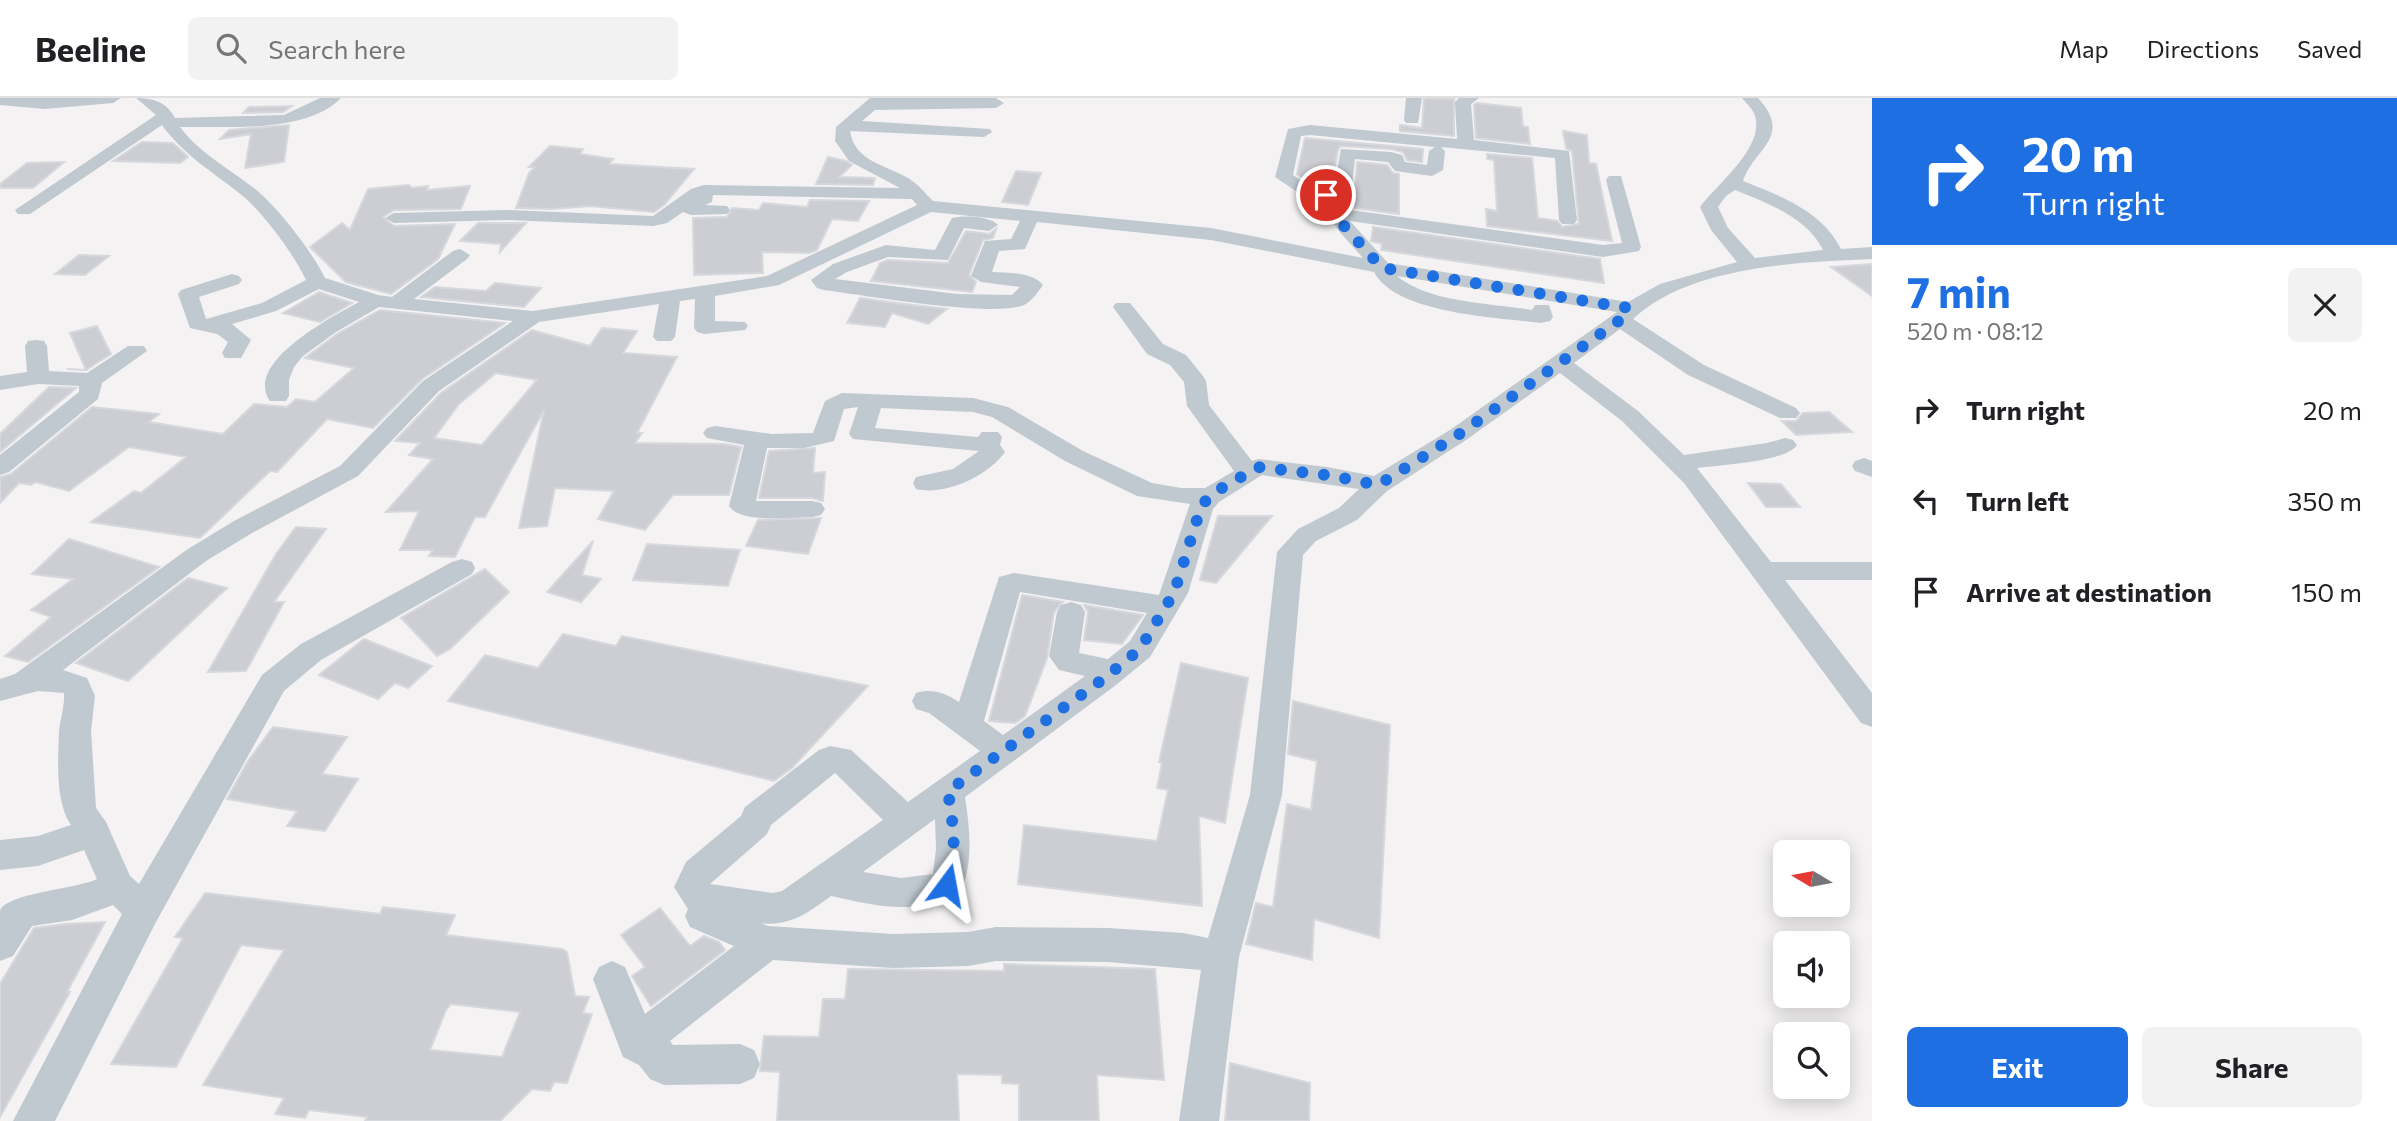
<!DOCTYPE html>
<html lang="en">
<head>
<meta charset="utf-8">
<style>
  :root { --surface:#fff; --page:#f2f2f2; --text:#202124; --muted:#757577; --line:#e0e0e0; --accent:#1e70e2 }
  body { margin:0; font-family:Commissioner,sans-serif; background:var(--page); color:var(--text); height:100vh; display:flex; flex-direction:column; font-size:26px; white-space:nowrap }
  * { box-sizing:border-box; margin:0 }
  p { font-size:23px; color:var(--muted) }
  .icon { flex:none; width:38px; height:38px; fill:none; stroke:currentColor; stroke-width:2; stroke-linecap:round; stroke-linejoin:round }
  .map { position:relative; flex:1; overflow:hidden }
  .details { display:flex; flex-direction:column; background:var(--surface); width:525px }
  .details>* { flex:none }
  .guide { background:#1e70e2; color:#fff; overflow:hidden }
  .needle { width:46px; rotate:280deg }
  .controls { position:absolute; left:1773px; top:742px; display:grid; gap:14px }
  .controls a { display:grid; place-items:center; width:77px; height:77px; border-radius:10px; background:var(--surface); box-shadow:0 4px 18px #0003; font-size:35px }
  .pin { position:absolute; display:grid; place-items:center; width:60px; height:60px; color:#fff; margin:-30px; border:4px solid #fff; border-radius:50%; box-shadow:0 2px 7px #0007 }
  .me { position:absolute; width:77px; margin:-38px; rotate:13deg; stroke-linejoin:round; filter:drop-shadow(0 0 5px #0008) }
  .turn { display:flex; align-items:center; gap:24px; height:147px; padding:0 35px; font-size:32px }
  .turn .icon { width:91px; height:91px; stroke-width:2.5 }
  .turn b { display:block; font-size:49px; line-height:60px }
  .round { display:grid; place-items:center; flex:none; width:74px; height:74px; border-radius:10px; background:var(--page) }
  .headline { display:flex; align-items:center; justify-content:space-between; height:119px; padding:0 35px }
  h1 { font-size:42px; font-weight:700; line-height:52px; color:var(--accent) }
  .primary-button { display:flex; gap:14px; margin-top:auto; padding:14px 35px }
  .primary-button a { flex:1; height:80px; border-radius:10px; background:var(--accent); color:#fff; font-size:28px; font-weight:700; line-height:80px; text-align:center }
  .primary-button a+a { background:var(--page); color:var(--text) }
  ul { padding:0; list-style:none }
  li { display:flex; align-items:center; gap:21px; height:91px; padding:0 35px }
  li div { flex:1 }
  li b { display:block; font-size:26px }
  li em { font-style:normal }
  header { display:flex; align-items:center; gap:42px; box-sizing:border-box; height:98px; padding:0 35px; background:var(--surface); border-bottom:2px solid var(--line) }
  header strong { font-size:33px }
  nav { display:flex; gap:38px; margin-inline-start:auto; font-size:24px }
  .search { width:490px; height:63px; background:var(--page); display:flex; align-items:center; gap:18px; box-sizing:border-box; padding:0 24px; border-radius:10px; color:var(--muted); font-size:26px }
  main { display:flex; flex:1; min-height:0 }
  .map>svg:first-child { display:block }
  .building { fill:#ccced4; stroke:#d6d8dd; stroke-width:2; fill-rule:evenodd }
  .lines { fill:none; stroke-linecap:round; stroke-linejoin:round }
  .minor { fill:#c0c9d0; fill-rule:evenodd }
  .route { stroke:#1e70e2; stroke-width:12; stroke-dasharray:0 21.6 }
</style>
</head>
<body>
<header>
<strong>Beeline</strong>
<div class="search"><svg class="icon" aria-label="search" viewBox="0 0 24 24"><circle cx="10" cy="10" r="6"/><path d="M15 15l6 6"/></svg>Search here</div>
<nav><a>Map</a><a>Directions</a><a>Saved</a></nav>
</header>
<main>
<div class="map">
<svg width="1872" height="1023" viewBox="0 0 1872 1023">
  <rect width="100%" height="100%" fill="#f4f2f2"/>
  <!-- building -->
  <path class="building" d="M1424 0 1454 1V38L1400 33V27L1422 30Z
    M1477 5 1521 10 1523 28 1528 29 1530 46 1476 40 1474 7Z
    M292 8 283 14 243 15 249 9Z
    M289 27 284 64 245 70 251 36 220 41 229 32Z
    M1563 33 1587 37 1589 65 1596 66 1612 143 1487 128 1486 111 1497 113 1494 62 1487 61V56L1532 60 1538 120 1557 123 1562 129 1579 126 1572 53 1566 50Z
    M1305 40 1423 51 1422 64 1407 62 1403 54 1392 51 1341 48 1338 51 1331 91 1316 89 1297 76Z
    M142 44 173 45 188 59 180 65 113 63Z
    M550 48 583 51 580 56 613 61 609 66 694 71 665 106 654 114 590 108 552 111 516 110 529 75 535 69H529Z
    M828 59 846 63 852 67 839 79 875 80 873 87 816 86Z
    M64 64 33 90H0V86L27 65Z
    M1357 64 1387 67 1393 75 1399 76V116L1354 110Z
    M1016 73 1041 75 1028 107 1002 104Z
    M409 87 412 90 428 88 427 92 470 88 461 111 394 112 383 119 394 128 455 126 438 161 391 196 346 184 310 149 342 125 350 132 368 91Z
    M810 102 869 103 858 123 832 121 817 152 809 155 762 154 763 175 694 177 693 120 727 119 732 110 759 112 763 105 807 109Z
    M478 125H526L500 154 501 146 460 143Z
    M1373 129 1600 161 1604 185 1381 152 1382 146 1371 143Z
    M996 131 993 140 983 142 969 177 976 184 972 194 871 183 880 165 888 162 948 165 966 133 989 136Z
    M79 157 109 158 85 177 55 176Z
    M1872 166V198L1831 169Z
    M495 185 541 190 524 209 421 199 435 189 486 193Z
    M319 194 352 205 320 224 283 215Z
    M860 200 896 205 947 211 928 226 892 215 885 229 847 225Z
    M380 212 505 225 422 281 373 330 327 321 277 374 270 373 200 440 91 424 134 393 141 395 186 359 129 349 69 393 35 384 31 387 19 385 0 405V379L11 376 92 309 159 316 149 324 223 336 254 306 287 309 296 301 315 304 354 270 305 260 337 236Z
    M97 228 111 256 86 272 67 271 86 272 70 235Z
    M602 230 637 233 623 255 677 259 637 335H642L635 345 724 346 741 349 729 397H673L645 432 598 421 614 393 555 390 547 428 519 430 544 312 485 419H475L455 459 429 458 433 452H400L419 413 386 414 433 361 409 357 420 345 395 343 441 295 532 232 590 248ZM496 275 537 282 482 347 434 340 459 306Z
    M49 289 76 290 0 354V336Z
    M1829 314 1852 334 1796 337 1782 323H1796L1803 315Z
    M815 350 813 375 825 374 823 403 812 400H759L769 353Z
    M1748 385 1781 386 1800 409H1766Z
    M1218 418H1272L1216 485 1200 482Z
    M821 420 808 456 746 448 758 422Z
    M296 429 326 431 274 504H284L246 573 208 574 276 456Z
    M69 441 159 469 28 564 5 558 51 519 31 512 73 481 32 476Z
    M593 443 582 477 601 481 581 504 547 494Z
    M647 446 740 452 728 488 633 482Z
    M485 471 509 494 450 551 437 558 401 520Z
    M188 480 227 490 128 583 76 565Z
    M1022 497 1063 504 1054 514 1047 560 1025 618 1015 625 989 623Z
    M1084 507 1143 517 1122 546 1084 542 1088 514Z
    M563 536 616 548 622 538 868 588 792 670 774 683 448 603 485 557 538 570Z
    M364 541 432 568 408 590 395 585 378 601 319 577Z
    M1181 565 1248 580 1225 725 1199 718 1202 808 1018 786 1024 727 1157 743 1168 692 1157 690 1162 665 1159 664Z
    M1293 603 1390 627 1379 840 1314 821 1312 862 1246 846 1256 805 1273 809 1287 706 1311 712 1317 663 1288 656Z
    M273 629 347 639 322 676 358 681 325 733 287 728 297 713 227 701 248 663Z
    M205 795 380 816 383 809 455 817 446 837 562 851 567 854 575 898 589 899 583 915 592 916 567 985 554 984 550 993 532 991 500 1023H365L367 1019 309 1012 305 1020 275 1016 284 1000 203 987 284 852 241 847 176 969 111 966 183 840 175 839ZM451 906 520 914 502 959 430 952 446 912Z
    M660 810 690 848 704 838 719 844 725 852 651 908 632 878 645 869 621 837Z
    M105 824 67 894H70L0 1019V886L34 830 65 826Z
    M1004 866 1155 871 1164 982 1097 977 1099 1023H1019V986L1002 985V977L957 976 959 1023H777L780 974 760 973 764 938 819 939 823 901H845L848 871 1004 873Z
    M1230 965 1310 985 1309 1023H1225Z"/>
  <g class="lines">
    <!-- minor -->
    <path class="minor" d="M0 0H121L113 5 45 11 0 7Z
      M136 0C153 0 167 4 175 20L284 17 320 0H341C306 36 226 28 180 29 199 55 230 71 255 91 277 108 313 155 325 180L378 197 392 199 453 153 460 151 470 157 467 161 414 201 533 213 767 178 917 107 912 101 713 97 712 104 705 107 727 108 730 112 727 116 691 117 683 114 667 125 653 128 506 122 394 125 385 120 394 115 506 112 653 118 691 91 704 87 900 90 849 63 835 43 836 29 870 0H996L1004 5 996 10 875 12 862 23 990 31 992 34 984 39 850 33C854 63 886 67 908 80 918 86 925 95 933 103L1211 130 1363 160 1338 132 1327 114 1275 79 1288 31 1310 27 1457 41 1455 4 1459 0H1479L1471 6 1474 42 1569 53 1577 122 1574 126H1562L1559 122 1555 60 1441 49 1445 53 1443 72 1432 78 1395 73 1388 64 1355 61 1351 95 1342 100 1333 95 1341 51 1391 54 1402 57 1405 64 1427 67 1429 53 1435 49 1310 37 1301 38 1293 77 1343 111 1603 147 1622 145 1606 82 1609 78H1621L1641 149 1639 153 1603 159 1350 123 1388 165 1628 204 1660 186 1737 164 1711 132 1700 109C1716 87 1765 49 1755 18 1753 11 1747 6 1742 0H1758C1794 39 1753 51 1743 83 1781 98 1822 113 1841 151L1872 149V161C1798 164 1689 168 1633 221L1704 267 1796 310 1800 315 1796 320H1780L1688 277 1620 231 1574 265 1638 313 1684 357 1767 345 1785 340 1793 342 1797 347C1786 364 1719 367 1697 370L1771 464H1872V482H1785L1872 595V629L1861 625 1684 385 1622 323 1560 275 1466 342 1387 393 1357 422 1316 443 1303 457 1282 697 1239 859 1219 1023H1179L1201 872 1108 864 996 863 968 868 893 870 773 862 670 943 673 947 740 946 754 952 760 966 754 980 740 986 664 987 650 981 639 967 623 959 593 881 599 869 612 863 625 869 645 916 734 848 690 829 685 818 688 811 674 789 686 764 741 718 745 709 819 652 830 648 851 652 908 704 980 653 929 615 916 611 912 603 916 595C931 590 946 595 959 604L999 479 1014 475 1159 497 1190 406 1137 398 1065 363 992 319 973 314 881 310 875 330 978 339 982 334H998L1002 339 1000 347 1005 354C988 378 945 398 916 391L913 385 916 379 953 371 979 353 853 341 849 336 858 309 844 311 834 343 804 350H767L756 403H812L821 405 825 411 821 417 812 419C791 419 741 426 729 408L744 347 707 340 703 335 707 330 715 328 772 336 813 335 825 303 842 295 973 300 1008 309 1083 353 1152 385 1181 390H1205L1234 373 1187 308 1184 284 1170 267 1147 256 1113 209 1116 205H1130L1163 246 1186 257 1203 278 1206 283 1209 307 1252 363 1258 361 1327 369 1374 378 1450 332 1617 214 1397 178C1429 205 1491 205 1532 212L1535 207H1549L1553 219 1550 223 1540 225C1497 219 1396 216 1374 174L1211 142 1037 124 1025 151 999 153 992 174C1008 175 1033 174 1043 187 1038 194 1032 203 1024 207 994 220 863 197 824 192L817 190 811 182 833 166 886 147 935 152 952 120C964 117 990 118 998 127L989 133 964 130 948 162 888 159 847 174 835 181 957 196 1012 197 1020 189 981 184 971 178 985 143 1011 141 1020 123 931 114 779 187 715 198V223L745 224 748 228 745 232 704 236 697 234 694 230 695 201 680 203 675 239 671 243H657L653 239 659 206 539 224 439 293 358 378 252 435 206 463 63 572 87 580 95 598 91 633 96 710 106 724 130 778 139 786 262 577 301 546 452 464 462 461 472 464 475 470 472 476 321 562 284 593 156 824 55 1023H13L122 816 113 807 72 822 32 828 13 858 0 863C0 848 0 827 0 813 6 795 77 791 97 781L84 752 38 768 0 772V742L38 738 71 727C55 704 58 662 59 634 60 621 65 608 64 595L38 593 0 603V581L15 576 188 451 234 423 340 368 423 283 513 223 379 209 336 234 303 258 294 269 289 282V298L286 303H270C243 264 334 218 359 204L319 191 276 213 232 226 251 242 241 260H225L222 255 228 244 217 236 190 230 178 196 181 192 232 176 239 178 242 182 239 186 199 199 206 221 262 205 306 182C295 158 264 116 244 99 215 75 184 58 162 27L30 116H18L15 112 156 17ZM1735 92C1767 105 1807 119 1823 152L1755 160 1728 130 1718 109 1726 98ZM1262 377 1359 391 1339 410 1298 431 1277 454 1250 697 1208 840 1183 835 1108 830 996 829 968 834 893 836 768 828 761 825C790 829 809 814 831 798 881 809 910 816 959 798 974 766 970 733 965 699L1116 587 1150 559 1188 495 1213 411 1219 404ZM1020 494 1147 515 1130 543 1108 561 1079 555 1085 514 1081 507 1071 504 1061 507 1057 514 1049 558 1059 572 1085 578 1003 637 984 623ZM835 675 883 722 782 793 773 795 710 786 767 736 771 727ZM935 721 936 751 933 776 901 780 863 774Z
      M1406 0H1422L1418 25H1406L1404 22Z
      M36 242 44 243 47 248 49 273 87 275 128 248H144L147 253 102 285 98 301 9 374 0 377V357L79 294V288L38 286 0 292V278L27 274 25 248 28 243Z
      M1864 360 1872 363V379L1855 373 1852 368 1855 363Z"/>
  </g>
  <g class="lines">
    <!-- route -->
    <path class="route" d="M947 787C958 751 953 729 948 693L1106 579 1140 551 1174 495 1201 409 1210 397 1258 369 1327 377 1378 387 1458 337 1620 222 1629 210 1382 170 1344 128 1334 111 1335 104 1326 97"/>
  </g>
</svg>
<div class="controls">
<a><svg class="needle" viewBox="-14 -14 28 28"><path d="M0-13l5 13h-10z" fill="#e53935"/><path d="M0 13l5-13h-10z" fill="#757577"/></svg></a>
<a><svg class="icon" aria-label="sound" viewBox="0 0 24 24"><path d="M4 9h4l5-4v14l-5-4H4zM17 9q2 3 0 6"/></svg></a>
<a><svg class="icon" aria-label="search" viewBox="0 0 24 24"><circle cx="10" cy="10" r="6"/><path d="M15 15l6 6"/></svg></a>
</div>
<div class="pin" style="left:1326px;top:97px;background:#d93025"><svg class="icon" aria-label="arrive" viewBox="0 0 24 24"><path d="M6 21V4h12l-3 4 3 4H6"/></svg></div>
<svg class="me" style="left:947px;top:787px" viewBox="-20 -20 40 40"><path d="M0-17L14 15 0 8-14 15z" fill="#1e70e2" stroke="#fff" stroke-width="4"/></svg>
</div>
<section class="details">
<div class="guide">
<div class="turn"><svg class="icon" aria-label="right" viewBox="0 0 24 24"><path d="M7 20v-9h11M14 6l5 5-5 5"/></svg><div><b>20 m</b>Turn right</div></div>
</div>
<div class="headline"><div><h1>7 min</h1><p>520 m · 08:12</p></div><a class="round"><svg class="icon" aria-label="close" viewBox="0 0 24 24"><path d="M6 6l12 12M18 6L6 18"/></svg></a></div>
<ul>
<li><svg class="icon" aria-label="right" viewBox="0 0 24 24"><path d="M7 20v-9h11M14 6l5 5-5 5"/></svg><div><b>Turn right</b></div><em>20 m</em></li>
<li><svg class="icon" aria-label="left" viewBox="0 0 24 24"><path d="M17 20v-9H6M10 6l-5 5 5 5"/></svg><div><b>Turn left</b></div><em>350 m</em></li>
<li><svg class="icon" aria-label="arrive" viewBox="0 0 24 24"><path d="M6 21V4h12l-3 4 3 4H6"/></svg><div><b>Arrive at destination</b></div><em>150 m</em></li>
</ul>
<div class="primary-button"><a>Exit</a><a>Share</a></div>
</section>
</main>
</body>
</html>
